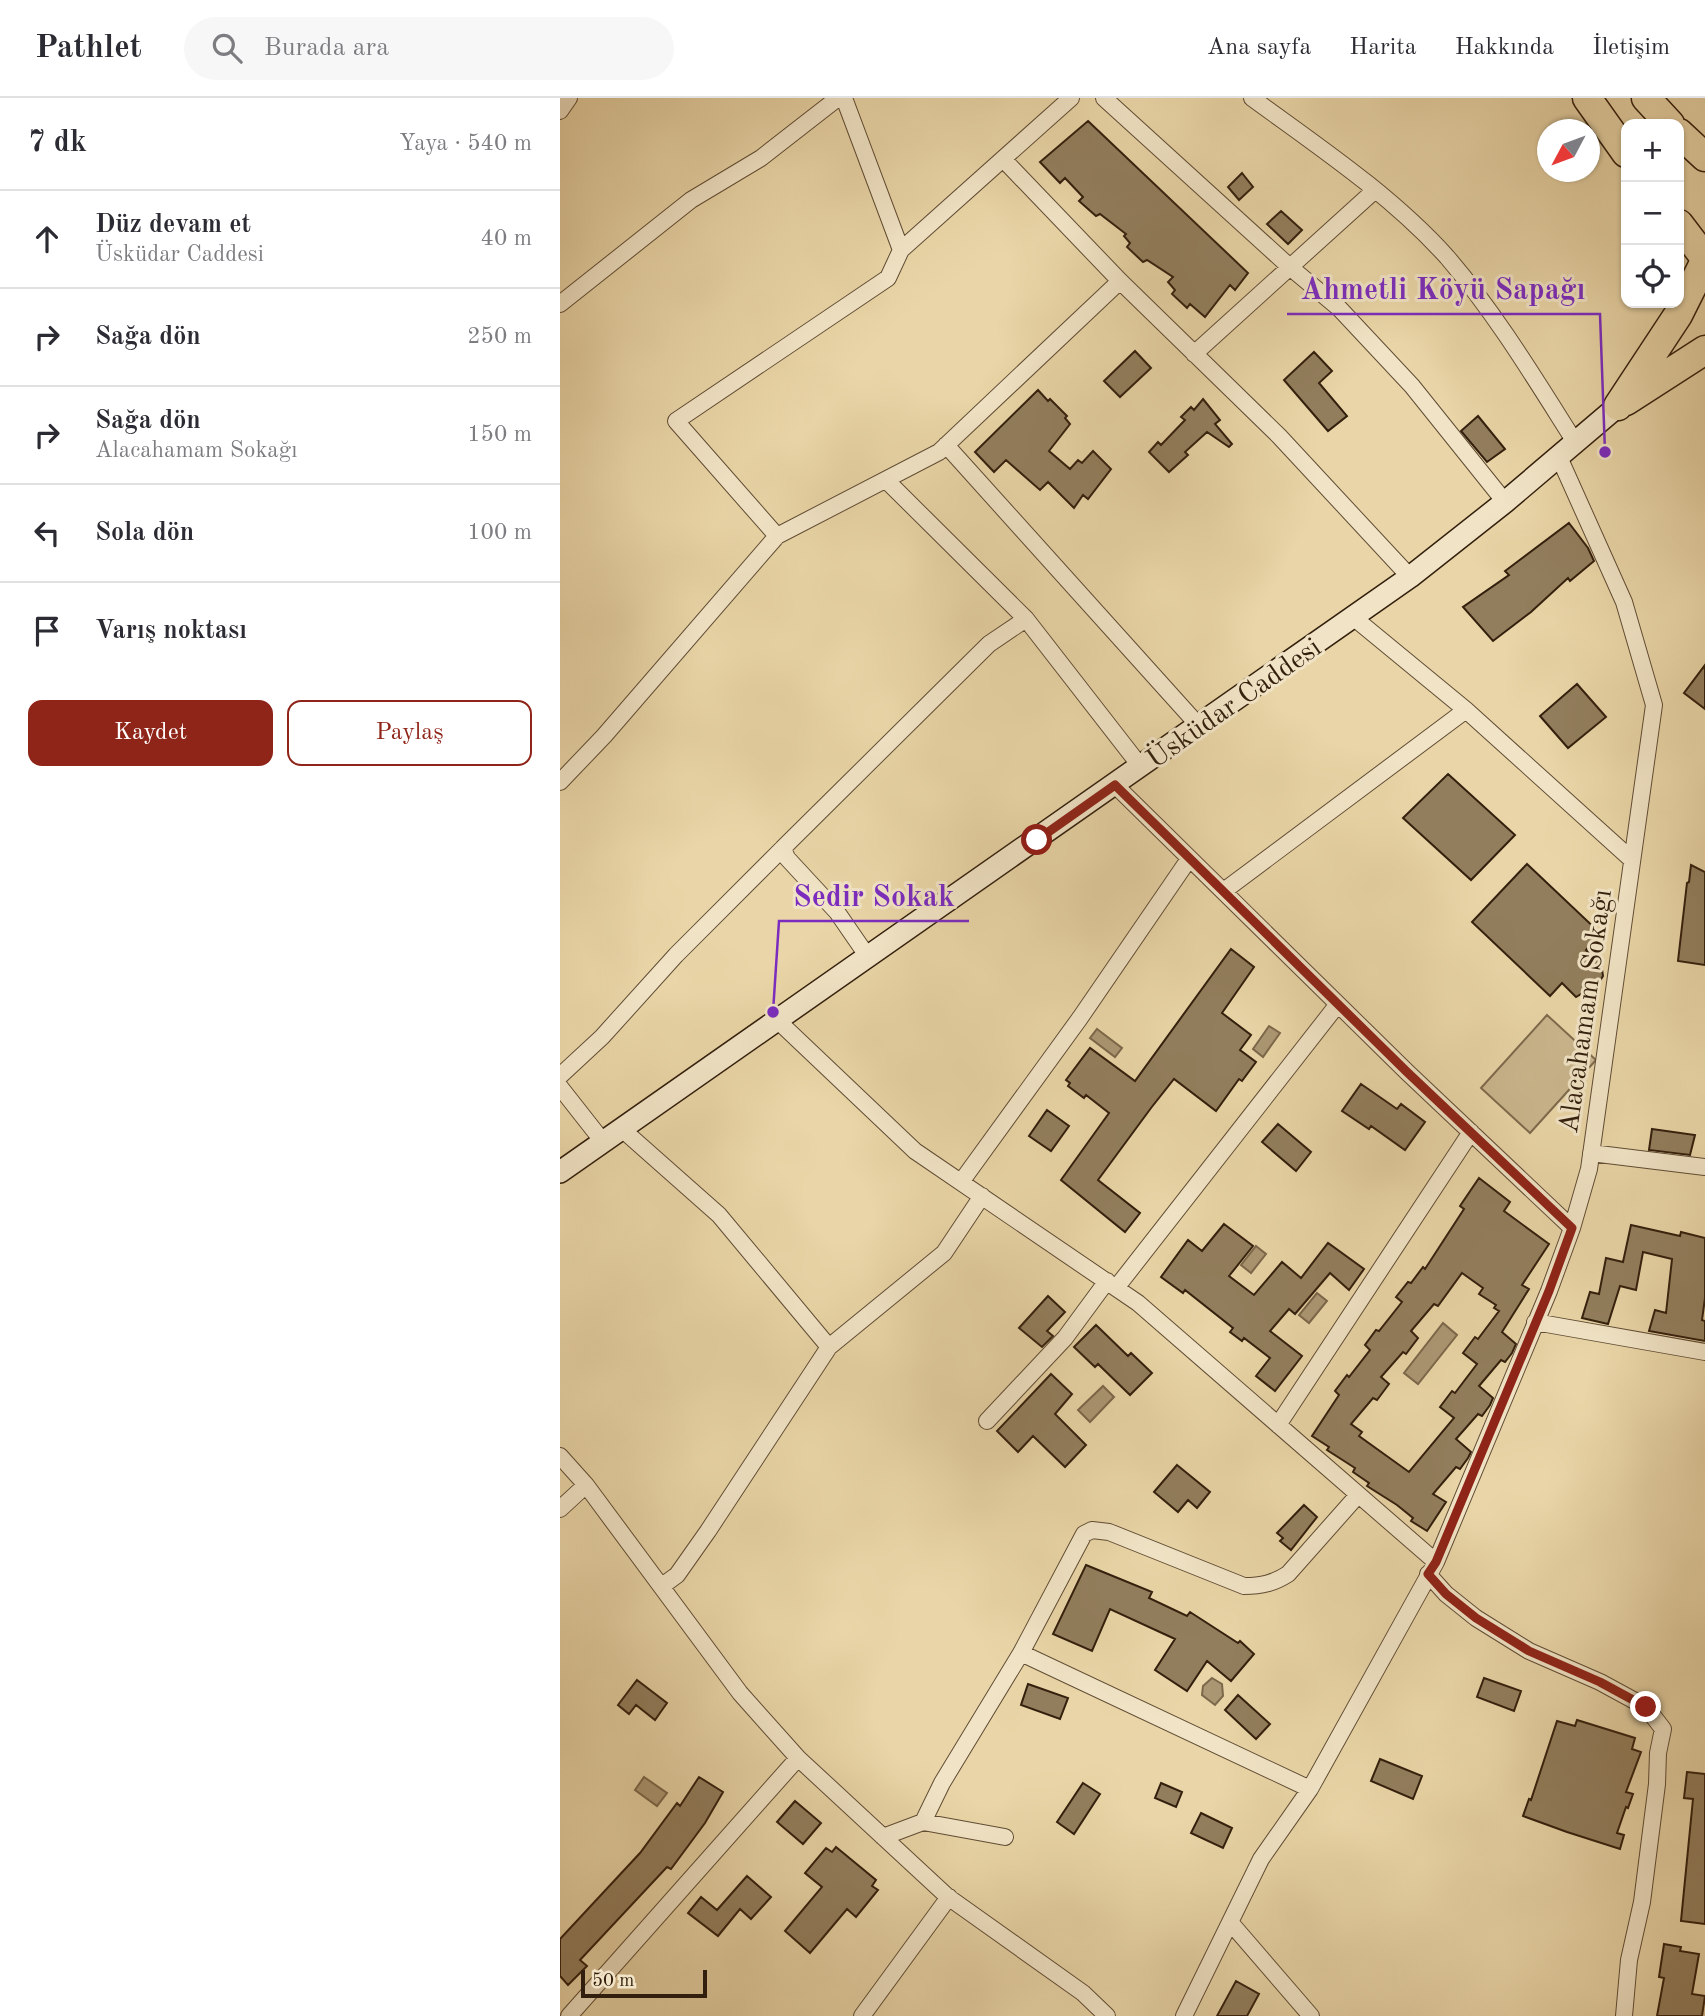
<!DOCTYPE html>
<html lang="tr">
<head>
<meta charset="utf-8">
<style>
	:root { --surface:#fff; --page:#f7f7f7; --text:#2b2b33; --muted:#7c7c81; --line:#e1e1e2; --accent:#8f2418 }
	body { margin:0; font-family:"Old Standard TT",serif; background:var(--page); color:var(--text) }
	.controls { position:absolute; right:21px; top:21px; display:grid; overflow:hidden; border-radius:14px; box-shadow:0 2px 5px #0004 }
	.controls button { width:63px; height:63px; display:grid; place-items:center; padding:0; border:0; border-bottom:2px solid var(--line); background:var(--surface); color:var(--text); font:35px sans-serif }
	.compass { position:absolute; left:977px; top:21px; width:63px; height:63px; border-radius:50%; background:var(--surface); box-shadow:0 2px 5px #0004; rotate:229deg }
	.scale { position:absolute; left:21px; bottom:18px; width:126px; box-sizing:border-box; padding-left:7px; border:4px solid #331f0d; border-top:0; font-size:19px; line-height:24px; white-space:nowrap; color:#331f0d; -webkit-text-stroke:5px #f1e4c6; paint-order:stroke }
	.stop { position:absolute; width:21px; height:21px; margin:-16px; border:5px solid #8f2418; border-radius:50%; background:#fff }
	.stop.end { background:#8f2418; border-color:#fff; box-shadow:0 2px 7px #0008 }
	.list { margin:0; padding:0; list-style:none }
	h2 { display:flex; justify-content:space-between; align-items:center; height:91px; margin:0; padding:0 28px; font-size:30px }
	h2 small { font-size:23px; font-weight:400; color:var(--muted) }
	.list li { display:grid; grid-template-columns:46px 1fr auto; gap:21px; align-items:center; box-sizing:border-box; height:98px; padding:0 28px; border-top:2px solid var(--line) }
	.list b { display:block; font-size:26px; white-space:nowrap }
	.list p { margin:0; font-size:23px; white-space:nowrap; color:var(--muted) }
	.list em { font-size:23px; font-style:normal; color:var(--muted) }
	.actions { display:flex; gap:14px; padding:21px 28px }
	.actions a { flex:1; padding:16px 0; border:2px solid var(--accent); border-radius:14px; text-align:center; font-size:24px; color:var(--accent) }
	.actions .main { background:var(--accent); color:#fff }
	.icon { flex:none; width:38px; height:38px; fill:none; stroke:currentColor; stroke-width:2; stroke-linecap:round; stroke-linejoin:round }
	.map { position:relative; flex:none; width:1145px; height:1918px; overflow:hidden }
	header { display:flex; align-items:center; gap:42px; box-sizing:border-box; height:98px; padding:0 35px; background:var(--surface); border-bottom:2px solid var(--line) }
	header strong { font-size:33px }
	nav { display:flex; gap:38px; margin-inline-start:auto; font-size:24px }
	.search { width:490px; height:63px; background:var(--page); display:flex; align-items:center; gap:18px; box-sizing:border-box; padding:0 24px; border-radius:38px; color:var(--muted); font-size:26px }
	main { display:flex }
	aside { flex:1; background:var(--surface) }
	.map>svg:first-child { display:block }
	.green { fill:#cab68d; stroke:#7e6a4d; stroke-width:2 }
	.water { fill:#ab9773; stroke:#7b674a; stroke-width:2 }
	.building { fill:#927e5d; stroke:#331f0d; stroke-width:2; fill-rule:evenodd }
	.lines { fill:none; stroke-linecap:round; stroke-linejoin:round }
	.street-casing { stroke:#604c34; stroke-width:18 }
	.secondary-casing { stroke:#331f0d; stroke-width:24 }
	.highway-casing { stroke:#331f0d; stroke-width:31 }
	.street { stroke:#f1e4c6; stroke-width:16 }
	.secondary { stroke:#f1e4c6; stroke-width:21 }
	.highway { stroke:#e9d5a7; stroke-width:28 }
	.route { stroke:#8f2418; stroke-width:9 }
	.labels { text-anchor:middle; stroke-width:6; stroke-linejoin:round; paint-order:stroke }
	.street-label { font-size:28px; fill:#331f0d; stroke:#f1e4c6 }
	.leader { fill:none; stroke:#7b2cbf; stroke-width:2.5 }
	.callout-dot { fill:#7b2cbf; stroke:#f1e4c6; stroke-width:2.5 }
	.callout-label { font-size:30px; text-anchor:middle; font-weight:bold; fill:#7b2cbf; stroke:#f1e4c6; stroke-width:6; stroke-linejoin:round; paint-order:stroke }
</style>
</head>
<body>
<header>
<strong>Pathlet</strong>
<div class="search"><svg class="icon" aria-label="search" viewBox="0 0 24 24"><circle cx="10" cy="10" r="6"/><path d="M15 15l6 6"/></svg>Burada ara</div>
<nav><a>Ana sayfa</a><a>Harita</a><a>Hakkında</a><a>İletişim</a></nav>
</header>
<main>
<aside>
<h2>7 dk<small>Yaya · 540 m</small></h2>
<ul class="list">
<li><svg class="icon" aria-label="ahead" viewBox="0 0 24 24"><path d="M12 20V5M6 11l6-6 6 6"/></svg><div><b>Düz devam et</b><p>Üsküdar Caddesi</p></div><em>40 m</em></li>
<li><svg class="icon" aria-label="right" viewBox="0 0 24 24"><path d="M7 20v-9h11M14 6l5 5-5 5"/></svg><div><b>Sağa dön</b></div><em>250 m</em></li>
<li><svg class="icon" aria-label="right" viewBox="0 0 24 24"><path d="M7 20v-9h11M14 6l5 5-5 5"/></svg><div><b>Sağa dön</b><p>Alacahamam Sokağı</p></div><em>150 m</em></li>
<li><svg class="icon" aria-label="left" viewBox="0 0 24 24"><path d="M17 20v-9H6M10 6l-5 5 5 5"/></svg><div><b>Sola dön</b></div><em>100 m</em></li>
<li><svg class="icon" aria-label="arrive" viewBox="0 0 24 24"><path d="M6 21V4h12l-3 4 3 4H6"/></svg><div><b>Varış noktası</b></div></li>
</ul>
<div class="actions"><a class="main">Kaydet</a><a>Paylaş</a></div>
</aside>
<div class="map">
<svg width="1145" height="1918" viewBox="0 0 1145 1918">
	<rect width="100%" height="100%" fill="#e9d5a7"/>
	<filter id="stains"><feTurbulence type="fractalNoise" baseFrequency=".00286" numOctaves="4"/><feColorMatrix values="0 0 0 0 .2 0 0 0 0 .09 0 0 0 0 .02 0 0 0 .5 -.17"/></filter>
	<radialGradient id="worn" r=".72"><stop offset=".6" stop-color="#630" stop-opacity="0"/><stop offset="1" stop-color="#630" stop-opacity=".3"/></radialGradient>
	<path class="green" d="M987 917 1036 962 970 1035 921 990Z"/>
	<path class="water" d="M709 928 720 935 703 959 693 951Z
		M537 931 562 950 555 959 530 940Z
		M696 1148 706 1156 691 1175 681 1167Z
		M757 1195 767 1203 749 1225 739 1217Z
		M883 1225 897 1237 858 1286 844 1275Z
		M543 1288 554 1299 530 1324 518 1312Z
		M652 1580 662 1586 663 1598 655 1607 642 1597 643 1588Z
		M84 1679 107 1695 97 1708 75 1692Z"/>
	<path class="building" d="M528 23 688 175 675 192 670 187 645 219 630 206 627 210 612 196 615 192 608 184 613 179 587 162 583 164 567 149 570 145 564 138 566 136 540 116 536 118 519 103 523 99 505 80 500 85 480 64Z
		M682 75 693 89 679 102 668 89Z
		M721 113 742 132 728 146 707 126Z
		M575 253 591 270 560 299 544 283Z
		M754 254 772 273 759 285 787 318 768 333 724 282Z
		M478 292 488 303 490 301 507 318 505 320 510 326 489 353 510 371 518 362 522 365 533 353 551 371 528 401 523 397 514 410 488 384 480 392 446 362 434 374 415 354Z
		M643 301 660 322 655 326 672 346 669 349 647 334 625 354 628 357 609 374 589 354 598 344 601 347 625 322 621 319 631 309 634 312Z
		M918 318 945 351 927 364 901 333Z
		M1009 425 1028 450 1034 463 1010 483 1008 480 971 514 933 543 903 509 949 477 945 473Z
		M1145 567V611L1124 595Z
		M1017 586 1046 619 1008 650 980 618Z
		M888 676 955 737 911 782 843 720Z
		M967 766 1040 835 1026 852 1041 864 1043 878 1038 886 1016 899 1002 885 990 898 912 824Z
		M1131 767 1145 774V867L1118 863 1127 785 1129 784Z
		M671 851 694 869 662 915 691 937 680 952 696 964 682 983 679 981 656 1013 614 981 591 1010 538 1082 580 1115 565 1134 501 1082 549 1015 526 997 524 1000 508 988 510 985 506 982 530 950 575 983Z
		M801 986 837 1011 841 1006 865 1024 845 1052 811 1028 809 1031 782 1013Z
		M487 1012 509 1028 491 1053 469 1038Z
		M718 1026 751 1054 736 1073 702 1044Z
		M1092 1031 1135 1037 1130 1057 1089 1052Z
		M919 1080 950 1104 944 1113 989 1146 962 1187 969 1191 942 1234 956 1246 952 1255 945 1264 941 1262 919 1288 933 1300 930 1307 922 1318 918 1316 896 1341 911 1354 908 1360 900 1371 896 1369 873 1396 886 1404 867 1433 851 1423 853 1420 837 1407 807 1388 809 1385 793 1374 795 1370 767 1352 769 1349 752 1338 779 1297 775 1293 787 1277 789 1279 810 1252 805 1247 816 1232 819 1233 842 1204 836 1199 848 1184 851 1185 863 1169 865 1171 904 1111 900 1108ZM902 1175 923 1190 919 1196 936 1207 934 1210 939 1213 918 1241 915 1239 903 1255 917 1266 895 1295 892 1293 880 1309 894 1320 849 1374 799 1338 802 1334 791 1326 813 1300 817 1302 829 1286 821 1279 843 1254 846 1256 858 1240 851 1233 874 1206 878 1208Z
		M664 1126 693 1148 669 1178 694 1197 722 1164 741 1180 768 1145 804 1171 789 1192 770 1175 735 1216 729 1211 710 1233 742 1258 715 1293 696 1278 710 1260 684 1240 682 1243 670 1234 673 1230 625 1192 623 1195 601 1179 628 1142 642 1153Z
		M1071 1127 1120 1138 1121 1134 1145 1140V1200L1142 1222 1145 1223V1243L1089 1233 1095 1212 1106 1215 1112 1161 1083 1154 1076 1192 1060 1188 1048 1226 1022 1220 1030 1194 1039 1196 1046 1160 1063 1164Z
		M488 1198 505 1214 487 1233 493 1238 482 1249 459 1230Z
		M536 1227 568 1258 571 1255 592 1275 570 1297 538 1266 535 1269 514 1249Z
		M491 1276 512 1296 495 1316 526 1347 505 1369 473 1338 458 1354 437 1333Z
		M617 1367 650 1394 637 1410 628 1402 618 1414 594 1394Z
		M744 1407 757 1419 731 1452 720 1443 723 1440 717 1435Z
		M526 1467 592 1494 589 1500 627 1518 630 1514 678 1545 680 1543 694 1556 671 1583 647 1563 627 1593 595 1572 615 1541 550 1511 532 1553 493 1536Z
		M924 1580 961 1593 954 1613 917 1599Z
		M77 1582 107 1605 95 1622 76 1607 69 1616 58 1607Z
		M468 1586 508 1600 500 1621 461 1607Z
		M678 1597 710 1626 696 1641 665 1612Z
		M1017 1622 1075 1640 1072 1651 1081 1654 1066 1694 1073 1696 1068 1710 1066 1709 1057 1735 1064 1737 1060 1751 1007 1734 963 1718 969 1701 971 1702 997 1623 1015 1628Z
		M820 1661 862 1678 853 1701 811 1683Z
		M1127 1674 1145 1676V1826L1121 1823 1133 1701 1124 1700Z
		M139 1679 163 1694 145 1725 111 1771 107 1769 20 1862 27 1868 8 1887 0 1878V1841L80 1755 117 1705 120 1708Z
		M523 1685 540 1696 514 1736 497 1724Z
		M601 1685 622 1694 616 1709 595 1700Z
		M235 1703 261 1725 243 1746 217 1724Z
		M641 1715 672 1730 663 1750 631 1735Z
		M276 1749 316 1782 312 1788 318 1792 296 1819 287 1811 250 1855 225 1833 262 1789 245 1775 266 1750 272 1754Z
		M187 1778 211 1799 191 1821 180 1811 158 1838 128 1815 141 1799 157 1812Z
		M1104 1846 1121 1849 1120 1853 1139 1856 1132 1896 1145 1898 1142 1918H1097L1104 1880 1099 1879Z
		M676 1883 699 1896 687 1918H657Z"/>
	<g class="lines">
		<defs>
			<path id="street" d="M544 0 731 170 779 210 852 288 945 404
				M692 0C759 49 831 97 887 159 936 216 975 281 1015 344
				M0 13 9 0
				M443 61 560 183 719 338 850 479
				M341 152 511 0
				M0 206 131 102 201 60 278 0
				M634 256 814 93
				M386 347 639 628
				M326 382 466 521 581 669
				M217 438 116 323 328 180 341 152 284 0
				M793 519 906 612 1071 761
				M0 684 44 638 217 438 379 354 560 183
				M555 687 847 974 1012 1130
				M665 792 906 612
				M308 859 277 814 227 760 223 750 429 546 466 521
				M217 922 355 1053 578 1205 876 1464
				M0 978 42 939 116 857 223 750
				M0 989 44 1045
				M63 1032 159 1117 269 1249
				M1031 1055 1145 1069
				M401 1084 520 920 629 761
				M556 1190 778 906
				M975 1224 1145 1254
				M427 1323 505 1240 547 1183
				M718 1327 911 1034
				M0 1358 26 1387 180 1595 238 1660 388 1799 523 1895 547 1918
				M0 1411 26 1387
				M868 1476 886 1496 916 1520 969 1553 1040 1584 1086 1609 1103 1631 1098 1655 1097 1686 1082 1804 1069 1862 1064 1918
				M102 1488 117 1477 148 1433 269 1249 384 1155 422 1098
				M461 1555 750 1691 876 1464 989 1193 1012 1130 1029 1071 1094 607 1064 504 999 359
				M363 1724 445 1739
				M323 1739 363 1724 382 1685 461 1555 524 1436 532 1432 549 1434 684 1488C702 1488 714 1485 728 1476L798 1397
				M670 1824 751 1918
				M9 1918 238 1660
				M302 1918 389 1799
				M624 1918 701 1761 750 1691"/>
			<path id="secondary" d="M0 1074 850 479 945 404 1058 308"/>
			<path id="highway" d="M1027 0 1066 55
				M1086 0 1110 26
				M1119 35 1145 59
				M1119 126 1145 160
				M1066 303 1145 252
				M1058 308 1118 217 1145 163"/>
		</defs>
		<use href="#street" class="street-casing"/>
		<use href="#secondary" class="secondary-casing"/>
		<use href="#highway" class="highway-casing"/>
		<use href="#street" class="street"/>
		<use href="#secondary" class="secondary"/>
		<use href="#highway" class="highway"/>
	</g>
	<g class="lines">
		<path class="route" d="M477 742 555 687 847 974 1012 1130 989 1193 876 1464 868 1476 886 1496 916 1520 969 1553 1040 1584 1086 1609"/>
	</g>
	<g class="labels">
		<g class="street-label">
			<text transform="translate(673 604) rotate(-35)" y="10">Üsküdar Caddesi</text>
			<text transform="translate(1024 913) rotate(-82)" y="10">Alacahamam Sokağı</text>
		</g>
	</g>
	<path class="leader" d="M1045 354L1040 216H727M213 914L219 823H409"/>
	<g class="callout-dot">
		<circle cx="1045" cy="354" r="7"/>
		<circle cx="213" cy="914" r="7"/>
	</g>
	<g class="callout-label">
		<text x="883" y="201">Ahmetli Köyü Sapağı</text>
		<text x="314" y="808">Sedir Sokak</text>
	</g>
	<rect width="100%" height="100%" filter="url(#stains)"/>
	<rect width="100%" height="100%" fill="url(#worn)"/>
</svg>
<div class="controls">
<button>+</button>
<button>−</button>
<button><svg class="icon" aria-label="locate" viewBox="0 0 24 24"><circle cx="12" cy="12" r="6"/><path d="M12 2v4M12 18v4M2 12h4M18 12h4"/></svg></button>
</div>
<svg class="compass" viewBox="-18 -18 36 36"><path d="M0-13l5 13h-10z" fill="#e53935"/><path d="M0 13l5-13h-10z" fill="#7c7c81"/></svg>
<div class="scale">50 m</div>
<div class="stop" style="left:477px;top:742px"></div>
<div class="stop end" style="left:1086px;top:1609px"></div>
</div>
</main>
</body>
</html>
